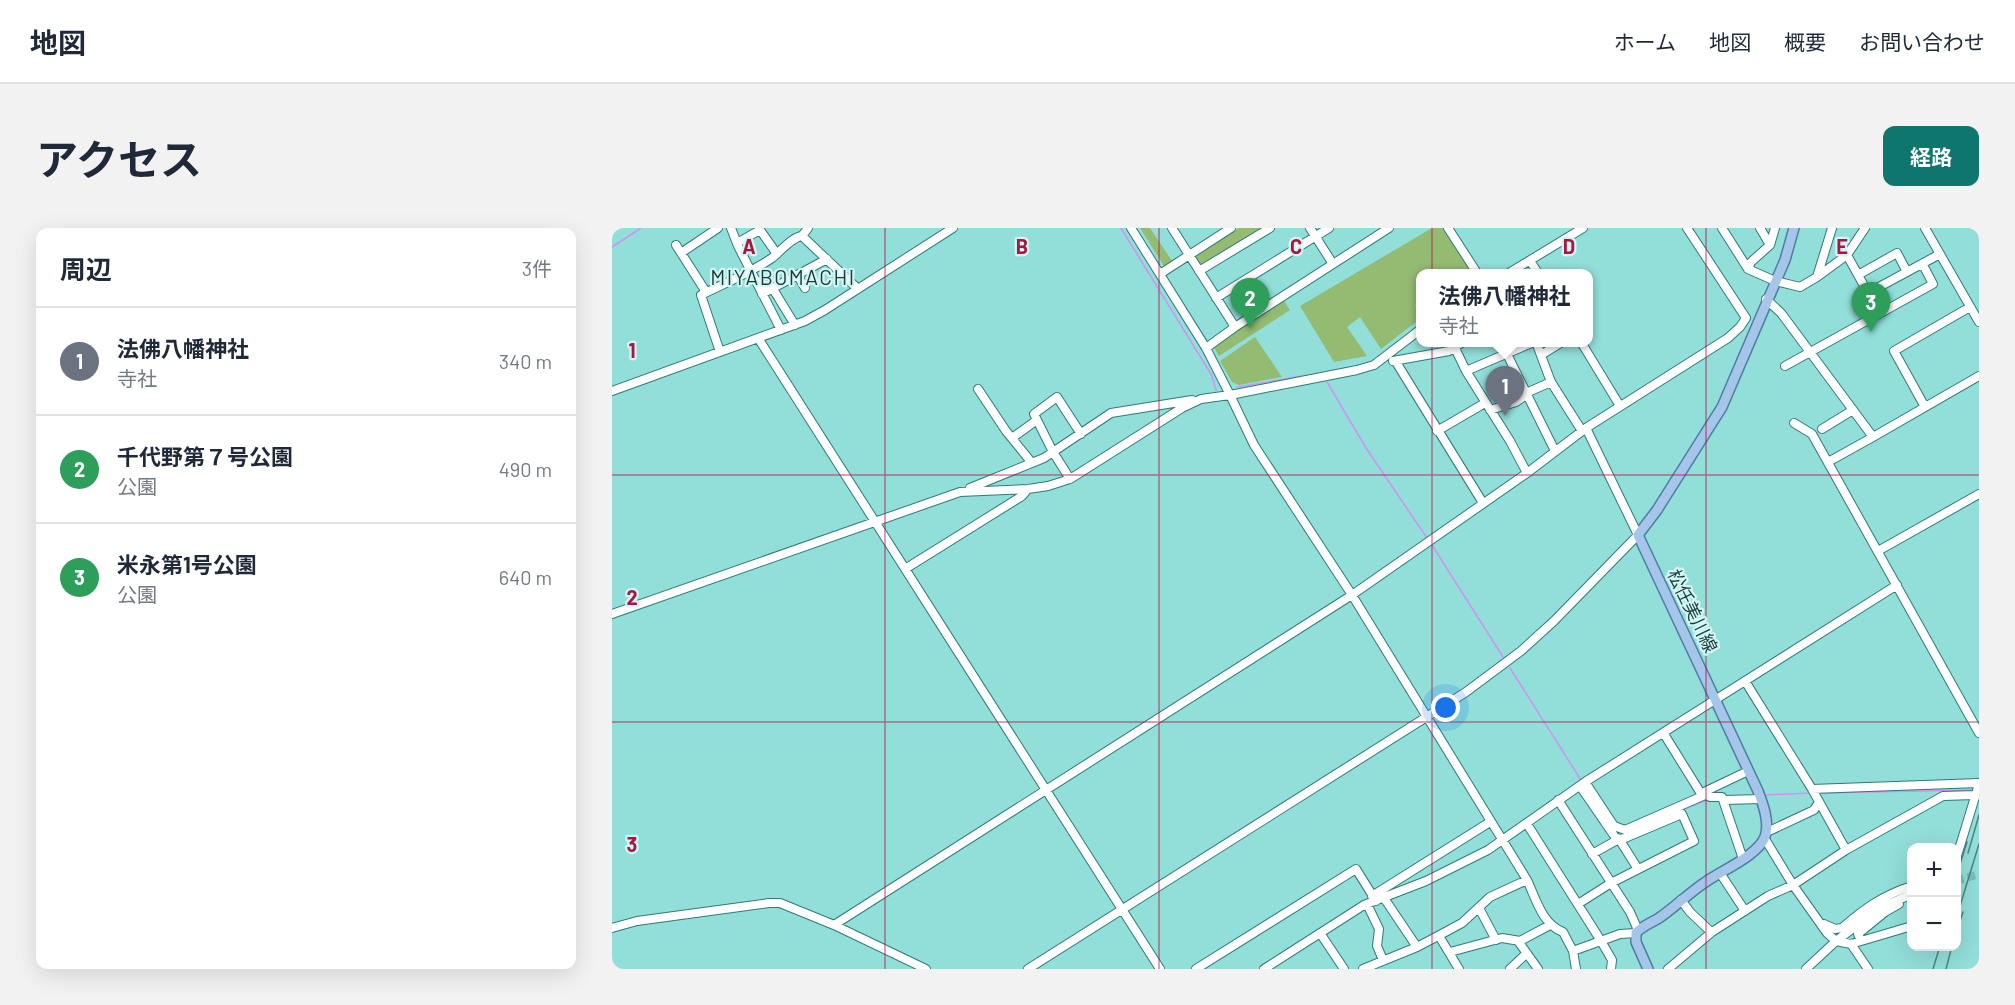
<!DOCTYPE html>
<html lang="ja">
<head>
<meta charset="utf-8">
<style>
	:root { --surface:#fff; --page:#f2f2f3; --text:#1f2937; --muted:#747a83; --line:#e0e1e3; --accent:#0f766e }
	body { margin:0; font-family:Barlow,"Noto Sans JP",sans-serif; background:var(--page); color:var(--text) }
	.controls { position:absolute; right:18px; bottom:18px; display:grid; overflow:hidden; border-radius:12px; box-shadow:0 6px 24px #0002 }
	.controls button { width:54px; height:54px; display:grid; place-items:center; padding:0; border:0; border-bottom:2px solid var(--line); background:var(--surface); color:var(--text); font:30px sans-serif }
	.you { position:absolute; left:834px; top:480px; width:21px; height:21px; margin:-15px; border:4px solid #fff; border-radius:50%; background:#1a73e8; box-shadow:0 0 0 9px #1a73e833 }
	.badge { display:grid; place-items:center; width:39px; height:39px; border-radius:50%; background:var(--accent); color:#fff; font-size:20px; font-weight:700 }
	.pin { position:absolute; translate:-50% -50px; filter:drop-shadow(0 2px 3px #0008) }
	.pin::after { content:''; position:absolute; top:32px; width:21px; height:18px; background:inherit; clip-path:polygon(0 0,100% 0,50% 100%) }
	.popup { position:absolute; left:804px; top:41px; width:177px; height:78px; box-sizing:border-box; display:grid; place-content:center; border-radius:12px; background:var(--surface); filter:drop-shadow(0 2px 4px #0005); font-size:20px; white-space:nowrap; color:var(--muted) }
	.popup b { font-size:22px; color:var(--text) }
	.popup::after { content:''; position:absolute; left:50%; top:100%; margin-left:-12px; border:12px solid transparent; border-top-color:var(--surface) }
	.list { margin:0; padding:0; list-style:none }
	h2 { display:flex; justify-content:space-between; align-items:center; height:78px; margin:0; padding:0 24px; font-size:26px }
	h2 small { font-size:20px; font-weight:400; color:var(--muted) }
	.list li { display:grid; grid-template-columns:39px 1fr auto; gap:18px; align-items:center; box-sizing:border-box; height:108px; padding:0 24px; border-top:2px solid var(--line) }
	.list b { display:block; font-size:22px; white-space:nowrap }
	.list p { margin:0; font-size:20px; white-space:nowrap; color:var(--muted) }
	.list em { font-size:20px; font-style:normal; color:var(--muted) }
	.map { position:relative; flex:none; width:1367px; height:741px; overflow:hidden; border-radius:12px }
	header { display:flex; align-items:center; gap:36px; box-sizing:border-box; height:84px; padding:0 30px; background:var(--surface); border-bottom:2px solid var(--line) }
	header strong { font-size:28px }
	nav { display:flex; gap:33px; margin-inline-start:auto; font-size:21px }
	.intro { display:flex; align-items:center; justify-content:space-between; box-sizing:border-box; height:144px; padding:0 36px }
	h1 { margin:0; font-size:42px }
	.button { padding:15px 27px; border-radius:12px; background:var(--accent); color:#fff; font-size:21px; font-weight:700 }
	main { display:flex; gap:36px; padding:0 36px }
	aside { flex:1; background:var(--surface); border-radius:12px; box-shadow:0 6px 24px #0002 }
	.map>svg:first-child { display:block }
	.green { fill:#94bb72 }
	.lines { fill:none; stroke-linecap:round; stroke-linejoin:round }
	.stream { stroke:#cf92f6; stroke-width:1.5 }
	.minor-tunnel { stroke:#7abdb9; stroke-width:8; stroke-dasharray:8 4; stroke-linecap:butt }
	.minor-casing { stroke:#2d7b77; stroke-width:10 }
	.major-casing { stroke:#4e7ca2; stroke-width:12 }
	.minor { stroke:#fff; stroke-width:8 }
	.major { stroke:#a6c6e9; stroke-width:9 }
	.rail { stroke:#4f827f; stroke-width:1.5 }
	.grid { fill:none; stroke:#aa1543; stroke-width:1.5; stroke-opacity:0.55 }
	.labels { text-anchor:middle; stroke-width:4.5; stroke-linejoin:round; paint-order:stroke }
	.street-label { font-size:18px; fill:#1b3a39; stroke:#d3f7f4 }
	.quarter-label { font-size:21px; letter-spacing:1.5px; fill:#1b3a39; stroke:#d3f7f4 }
	.grid-label { font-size:20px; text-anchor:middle; font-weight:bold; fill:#aa1543; stroke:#d3f7f4; stroke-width:4.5; stroke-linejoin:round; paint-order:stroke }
</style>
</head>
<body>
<header>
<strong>地図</strong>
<nav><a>ホーム</a><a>地図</a><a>概要</a><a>お問い合わせ</a></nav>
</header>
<div class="intro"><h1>アクセス</h1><a class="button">経路</a></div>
<main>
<aside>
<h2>周辺<small>3件</small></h2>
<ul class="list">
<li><span class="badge" style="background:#6b7280">1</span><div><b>法佛八幡神社</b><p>寺社</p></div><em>340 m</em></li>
<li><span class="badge" style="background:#2e9e5b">2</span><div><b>千代野第７号公園</b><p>公園</p></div><em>490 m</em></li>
<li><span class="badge" style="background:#2e9e5b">3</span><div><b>米永第1号公園</b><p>公園</p></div><em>640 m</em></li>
</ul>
</aside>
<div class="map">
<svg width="1367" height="741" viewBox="0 0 1367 741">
	<rect width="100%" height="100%" fill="#92ded9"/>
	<path class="green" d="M528 0H538L560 33 552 38Z
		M627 0H649L589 38 587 37 583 31 584 27Z
		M820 0H832L860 45H809V73L803 77 809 90 769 121 748 89 735 99 755 128 722 134 688 78Z
		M670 70 678 82 607 128 601 118Z
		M643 109 670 149 627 157 620 154 608 133Z"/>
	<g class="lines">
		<path class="stream" d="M509 0 599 146 604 162
			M0 19 29 0
			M715 154 754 220 815 310
			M625 159 709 145
			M1223 234 1228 231
			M820 317 891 429
			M898 440 969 552
			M1207 565 1361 562
			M1153 567 1199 565
			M1072 581 1095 572
			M1004 603 1013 605"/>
		<path class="minor-tunnel" d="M1344 653 1367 646"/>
		<defs>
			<path id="minor" d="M119 0 126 18 169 102
				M560 0 623 99
				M698 0 721 36
				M836 0 865 45
				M1110 0 1136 41 1163 53 1188 59 1205 49 1235 27 1253 0
				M1148 0 1158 17
				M1313 0 1367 94
				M190 8 246 61
				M125 15 148 2 165 26
				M64 17 94 64
				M69 25 106 0
				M1235 27 1256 65 1328 26
				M918 33 926 45
				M1136 41 1139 34 1158 17 1163 0
				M587 43 658 0
				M897 45 971 0
				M548 46 619 0
				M1246 47 1285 25 1295 44
				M186 48 193 60
				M1205 49 1220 0
				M144 52 161 61 183 97
				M150 66 215 31
				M604 70 717 0
				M1154 71 1169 85 1261 209 1367 148
				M809 101 762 137 745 142 618 167 642 217 740 367 915 652C924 671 930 696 951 704L961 723 964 741
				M146 110 548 741
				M840 114 854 143 898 213 915 245
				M889 114 943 223
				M924 114 939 154 970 203
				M969 114 1008 178
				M594 120 623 99 777 0
				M108 124 89 67C113 55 138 45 160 30 169 23 180 9 190 8L196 0
				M929 127 950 114
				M781 133 837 123 851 114
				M784 134 871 275
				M1173 138 1321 56 1311 37
				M854 143 922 114
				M366 161 394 203 420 235
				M0 163 193 93 213 82 341 0
				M914 165 939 154
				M1313 179 1282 123 1358 79
				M878 182 904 174 914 167
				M1182 195 1200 206 1367 505
				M1210 201 1241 182
				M825 203 873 175
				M400 210 425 192
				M1216 234 1261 209
				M458 251 441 224 422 186 445 169 469 206
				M358 260 432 230 499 185 580 172
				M1266 323 1367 266
				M293 341 410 268 416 261
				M0 386 348 264 416 261 436 258 458 251 570 180 589 171 618 167 594 120 519 0
				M1133 453 1200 561 1367 555
				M1052 506 1088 564 1098 569H1110L1131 631
				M973 554 1002 598 1013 602 1093 567
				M1200 561 1234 622
				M1090 565 1136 543
				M946 572 1018 684 1026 702
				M1111 572 1149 571
				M915 596 989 713 1000 732 999 741
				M1155 604 1202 582 1207 574
				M1153 611 1181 657 1215 705 1224 713 1239 716 1300 698
				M980 626 1007 611 1026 641
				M1344 631 1367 556
				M1108 645 1133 683
				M760 668 878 594
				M772 670 805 719
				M1069 672 1078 684 1099 704
				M755 676 767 701 765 718 771 732
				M966 676 999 655 1082 613 1070 586 1013 610 1007 611 1003 609 968 558
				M867 680 884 712
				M222 697 314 741
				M1210 697 1212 696 1223 701 1230 700C1252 681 1271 667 1300 658
				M0 700 25 693 157 675H168L222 697 740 367 915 245 974 200 1116 110 1128 99 1134 90 1075 0
				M708 705 732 741
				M827 708 847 741
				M906 713 926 741
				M1249 713 1246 706 1273 684 1287 676
				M1239 716 1256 741
				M961 723 1008 706 1024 705
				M838 724 890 710 908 713 938 697
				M416 741 854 464 909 423 942 393 1026 307 974 200
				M584 741 744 641 764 673
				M652 741 752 677 814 653 876 622 973 554 1285 357
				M751 741 805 719 824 709 850 695 878 669 915 652
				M898 741 914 726
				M1056 741 1100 704 1156 668 1181 657 1234 622 1331 568 1363 567
				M1194 741 1224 713 1268 680 1300 666"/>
			<path id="major" d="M1036 741 1024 714V705C1030 698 1039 695 1047 690 1063 679 1078 664 1095 653 1111 642 1146 627 1153 609 1158 595 1151 576 1146 563L1026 307 1045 282 1110 179 1173 32 1182 0"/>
		</defs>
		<use href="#minor" class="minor-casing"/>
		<use href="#major" class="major-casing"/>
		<use href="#minor" class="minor"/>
		<use href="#major" class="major"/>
		<path class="rail" d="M1356 625 1367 587
			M1344 649 1355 614
			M1344 691 1367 616
			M1344 705 1351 684
			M1321 741 1328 718
			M1334 741 1340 718"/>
	</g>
	<path class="grid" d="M273 0V741M547 0V741M820 0V741M1094 0V741M0 247H1367M0 494H1367"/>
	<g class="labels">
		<g class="street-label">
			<text transform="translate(1080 383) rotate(64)" y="6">松任美川線</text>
		</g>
		<g class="quarter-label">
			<text x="171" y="57">MIYABOMACHI</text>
		</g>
	</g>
	<g class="grid-label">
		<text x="137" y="26">A</text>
		<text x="410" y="26">B</text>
		<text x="684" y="26">C</text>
		<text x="957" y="26">D</text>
		<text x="1230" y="26">E</text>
		<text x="20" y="130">1</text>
		<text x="20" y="377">2</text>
		<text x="20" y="624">3</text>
	</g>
</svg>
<div class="controls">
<button>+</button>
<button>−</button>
</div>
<div class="you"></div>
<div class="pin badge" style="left:893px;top:188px;background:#6b7280">1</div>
<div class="popup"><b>法佛八幡神社</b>寺社</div>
<div class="pin badge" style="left:638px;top:100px;background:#2e9e5b">2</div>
<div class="pin badge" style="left:1259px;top:104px;background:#2e9e5b">3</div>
</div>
</main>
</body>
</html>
